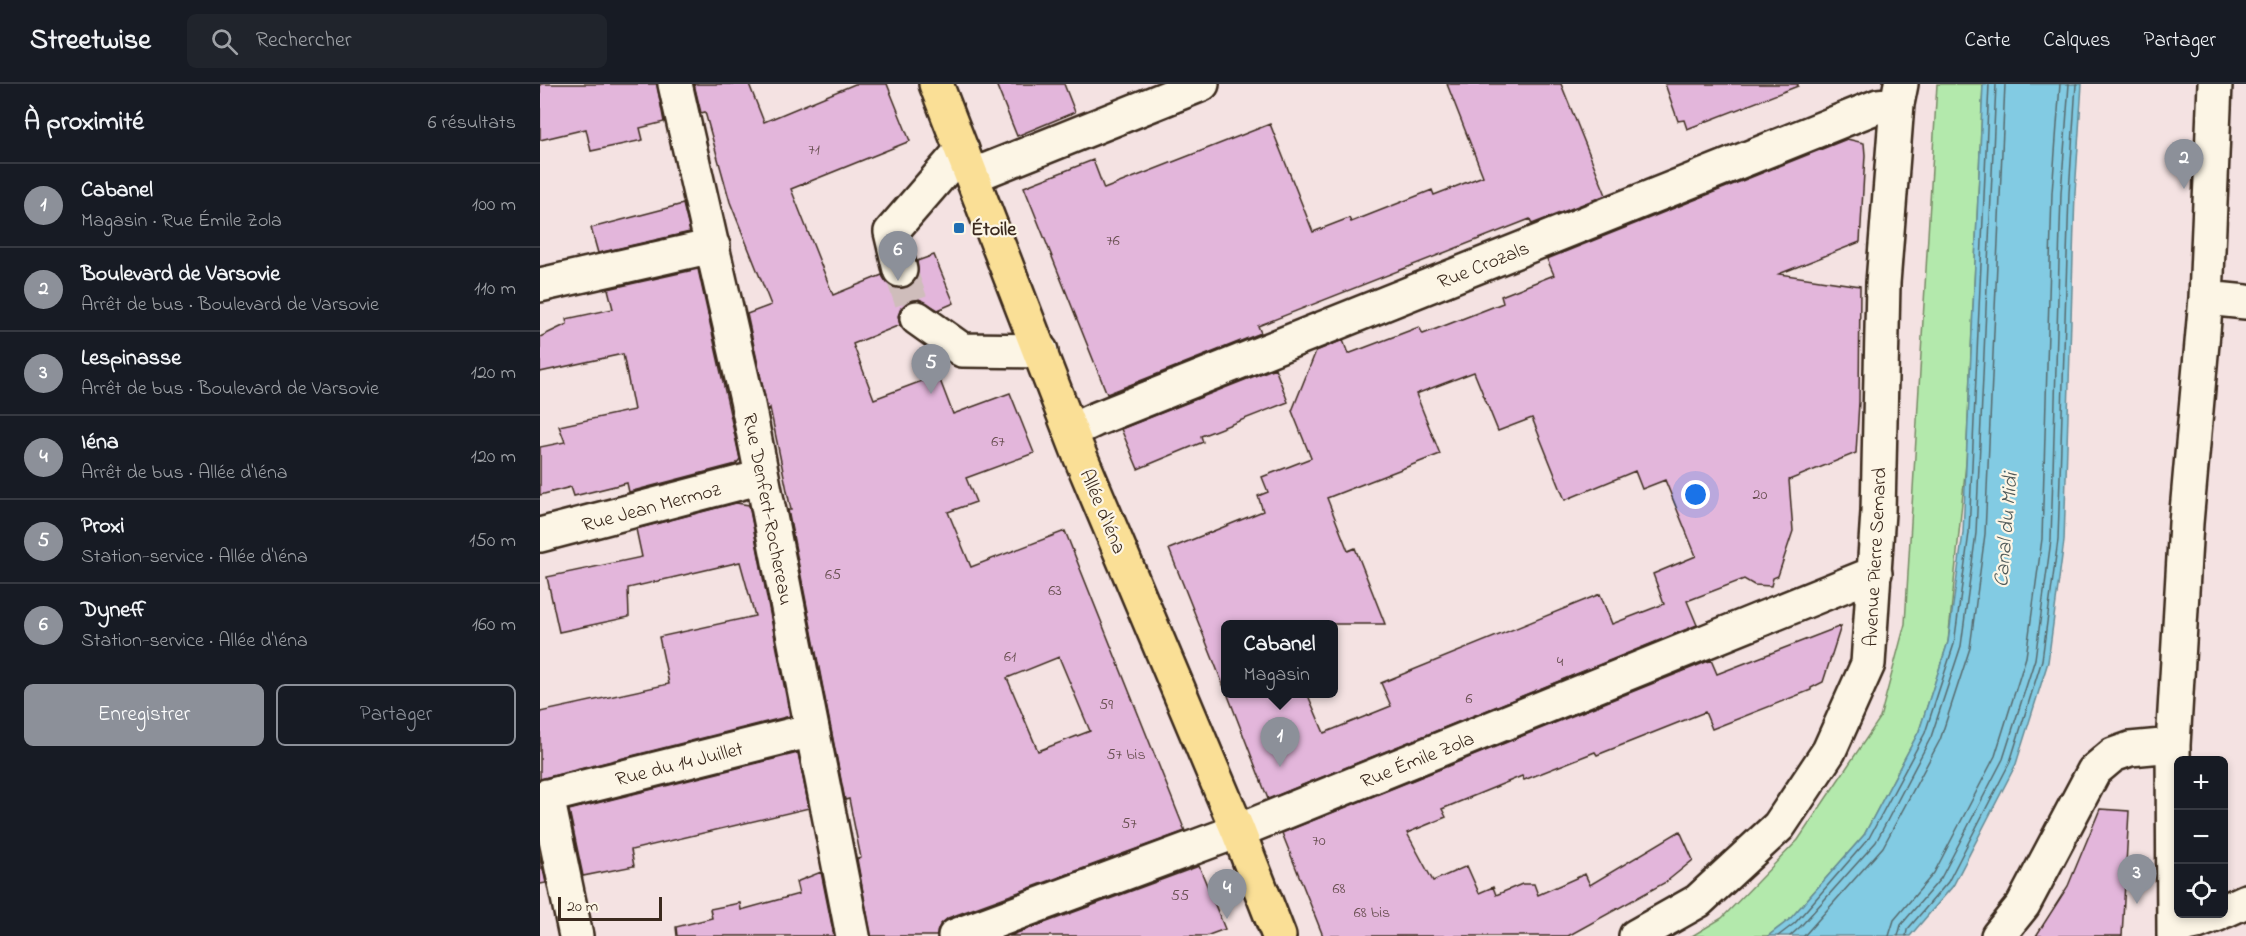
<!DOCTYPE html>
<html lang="fr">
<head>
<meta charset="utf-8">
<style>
	:root { --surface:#171b24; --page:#20242c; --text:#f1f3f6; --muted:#9ea1a6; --line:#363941; --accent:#8c9099 }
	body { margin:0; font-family:"Indie Flower",sans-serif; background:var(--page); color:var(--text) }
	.controls { position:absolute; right:18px; bottom:18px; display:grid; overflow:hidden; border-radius:9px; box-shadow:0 3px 9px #0003 }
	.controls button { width:54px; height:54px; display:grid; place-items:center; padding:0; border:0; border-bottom:2px solid var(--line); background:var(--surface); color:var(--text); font:30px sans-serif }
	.scale { position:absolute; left:18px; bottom:15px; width:104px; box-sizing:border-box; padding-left:6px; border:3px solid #3b2a1e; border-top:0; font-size:16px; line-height:21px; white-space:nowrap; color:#3b2a1e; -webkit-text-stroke:4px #fcf5e5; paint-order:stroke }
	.you { position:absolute; left:1156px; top:411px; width:21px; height:21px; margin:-15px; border:4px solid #fff; border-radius:50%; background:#1a73e8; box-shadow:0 0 0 9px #1a73e833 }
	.badge { display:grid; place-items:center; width:39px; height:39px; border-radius:50%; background:var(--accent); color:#fff; font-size:20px; font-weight:700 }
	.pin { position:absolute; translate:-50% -50px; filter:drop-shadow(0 2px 3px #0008) }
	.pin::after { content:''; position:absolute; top:32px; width:21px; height:18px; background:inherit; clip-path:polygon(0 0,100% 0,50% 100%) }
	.popup { position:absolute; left:681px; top:536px; width:117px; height:78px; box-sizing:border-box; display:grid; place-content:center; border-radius:9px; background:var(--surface); filter:drop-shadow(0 2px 4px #0005); font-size:20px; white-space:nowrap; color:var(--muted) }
	.popup b { font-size:22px; color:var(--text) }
	.popup::after { content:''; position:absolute; left:50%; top:100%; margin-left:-12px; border:12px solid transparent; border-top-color:var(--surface) }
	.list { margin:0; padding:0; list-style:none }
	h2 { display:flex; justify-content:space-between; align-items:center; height:78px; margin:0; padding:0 24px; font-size:26px }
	h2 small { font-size:20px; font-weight:400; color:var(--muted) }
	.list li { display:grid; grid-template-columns:39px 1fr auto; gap:18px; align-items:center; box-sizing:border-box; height:84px; padding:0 24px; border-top:2px solid var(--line) }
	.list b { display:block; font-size:22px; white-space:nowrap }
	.list p { margin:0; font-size:20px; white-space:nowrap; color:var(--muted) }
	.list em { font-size:20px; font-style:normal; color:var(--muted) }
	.actions { display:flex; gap:12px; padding:18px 24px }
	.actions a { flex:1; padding:14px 0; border:2px solid var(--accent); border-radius:9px; text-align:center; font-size:21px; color:var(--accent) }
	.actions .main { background:var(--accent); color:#fff }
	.icon { flex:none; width:33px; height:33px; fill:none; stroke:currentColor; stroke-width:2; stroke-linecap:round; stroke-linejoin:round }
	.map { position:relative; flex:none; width:1706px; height:852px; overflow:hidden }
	header { display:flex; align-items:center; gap:36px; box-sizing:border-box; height:84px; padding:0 30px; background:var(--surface); border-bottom:2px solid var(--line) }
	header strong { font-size:28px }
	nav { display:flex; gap:33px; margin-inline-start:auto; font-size:21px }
	.search { width:420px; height:54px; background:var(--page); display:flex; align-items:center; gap:15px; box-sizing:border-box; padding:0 21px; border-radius:9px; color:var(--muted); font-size:22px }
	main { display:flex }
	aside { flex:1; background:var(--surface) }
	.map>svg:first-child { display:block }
	.green { fill:#b3e9ac; stroke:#778a65; stroke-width:1.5 }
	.water { fill:#82cbe3; stroke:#668b94; stroke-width:1.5 }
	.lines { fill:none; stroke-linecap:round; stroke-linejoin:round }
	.shore { stroke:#576a6d; stroke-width:1.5 }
	.building { fill:#e3b6db; stroke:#3b2a1e; stroke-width:1.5; fill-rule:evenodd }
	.minor-tunnel { stroke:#cfbdbb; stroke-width:33; stroke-dasharray:33 16; stroke-linecap:butt }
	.minor-casing { stroke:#3b2a1e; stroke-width:38 }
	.major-casing { stroke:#3b2a1e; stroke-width:38 }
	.minor { stroke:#fcf5e5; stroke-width:33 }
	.major { stroke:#fadf96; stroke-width:33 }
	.poi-dot { fill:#1f6fb2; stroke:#fcf5e5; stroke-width:2 }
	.labels { text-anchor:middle; stroke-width:4.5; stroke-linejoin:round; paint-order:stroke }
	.number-label { font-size:16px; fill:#654d4d }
	.poi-label { font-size:20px; font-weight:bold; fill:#3b2a1e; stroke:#fcf5e5; text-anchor:start }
	.street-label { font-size:20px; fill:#3b2a1e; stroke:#fcf5e5 }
	.water-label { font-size:21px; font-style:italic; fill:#505a59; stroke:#fcf5e5 }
</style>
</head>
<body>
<header>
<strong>Streetwise</strong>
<div class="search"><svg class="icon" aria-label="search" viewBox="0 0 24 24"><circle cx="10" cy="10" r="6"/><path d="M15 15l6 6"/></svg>Rechercher</div>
<nav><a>Carte</a><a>Calques</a><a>Partager</a></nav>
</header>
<main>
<aside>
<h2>À proximité<small>6 résultats</small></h2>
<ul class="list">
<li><span class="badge">1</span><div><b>Cabanel</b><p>Magasin · Rue Émile Zola</p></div><em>100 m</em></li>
<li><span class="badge">2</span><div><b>Boulevard de Varsovie</b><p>Arrêt de bus · Boulevard de Varsovie</p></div><em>110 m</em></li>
<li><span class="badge">3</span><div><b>Lespinasse</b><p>Arrêt de bus · Boulevard de Varsovie</p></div><em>120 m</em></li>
<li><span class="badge">4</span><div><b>Iéna</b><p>Arrêt de bus · Allée d'Iéna</p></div><em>120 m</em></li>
<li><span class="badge">5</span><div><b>Proxi</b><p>Station-service · Allée d'Iéna</p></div><em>150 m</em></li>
<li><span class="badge">6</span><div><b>Dyneff</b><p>Station-service · Allée d'Iéna</p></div><em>160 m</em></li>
</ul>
<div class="actions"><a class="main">Enregistrer</a><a>Partager</a></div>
</aside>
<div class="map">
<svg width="1706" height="852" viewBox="0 0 1706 852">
	<rect width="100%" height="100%" fill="#f4e2e2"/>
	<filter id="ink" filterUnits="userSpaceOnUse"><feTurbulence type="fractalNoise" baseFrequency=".0167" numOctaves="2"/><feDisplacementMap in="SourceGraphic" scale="12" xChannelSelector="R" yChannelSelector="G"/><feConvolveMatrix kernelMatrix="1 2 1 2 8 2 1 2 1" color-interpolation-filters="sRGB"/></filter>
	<g filter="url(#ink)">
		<path class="green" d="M1397 0H1443L1426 379 1408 558 1379 647 1324 751 1250 835 1228 852H1152L1182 834 1258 756 1340 634 1365 540Z"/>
		<path class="water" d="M1443 0H1542L1535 109 1524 457 1508 578 1476 680 1413 802 1370 852H1228L1250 835 1324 751 1379 647 1408 558 1423 449Z"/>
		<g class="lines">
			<path class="shore" d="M1238 852 1255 839 1329 754 1385 649 1414 560 1429 449 1449 0
				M1250 852 1260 843 1336 758 1391 653 1421 562 1436 449 1456 0
				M1264 852 1343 763 1400 656 1430 564 1445 450 1465 0
				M1349 852 1354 836 1394 789 1455 672 1486 573 1502 455 1512 109 1520 0
				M1358 852 1361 841 1401 794 1463 675 1495 575 1511 456 1521 109 1529 0
				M1366 852 1367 846 1408 798 1470 678 1502 576 1518 456 1529 109 1536 0"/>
		</g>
		<path class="building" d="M0 0H117L124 38 100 44 103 56 51 67 46 45 0 56Z
			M154 0H209L224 38 315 0H347L370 57 251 105 293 211 342 191 347 199 354 204H365L372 200 378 192 377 177 394 171 414 219 398 226 379 215 370 217 361 224 358 232 360 241 313 260 334 315 398 291 413 330 470 309 494 369 426 394 436 418 408 428 431 483 525 447 645 747 408 834 400 841 397 852H331L317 775 321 774 309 715 305 716 248 426H251L230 324 228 327 207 230 231 221 190 118 165 28 161 29ZM519 573 550 647 498 667 467 594Z
			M456 0H524L535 28 477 52Z
			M907 0H1021L1066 111 992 140 990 135 718 242 721 249 567 310 484 103 553 76 564 105 730 40 773 148 809 134 811 138 892 106 894 111 943 92Z
			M1125 0H1258V2L1147 45 1144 36 1138 37Z
			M1307 55 1324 59 1325 71 1320 158 1239 190 1320 202 1319 318 1316 369 1249 396 1253 447 1238 492 1233 494 1231 502 1214 501 1204 495 1147 517 1157 541 728 715 687 609H767L784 649 851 622 841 599 1060 510 1072 540 1124 520 1113 490 1156 472 1125 396 1102 405 1095 387 1025 416 992 334 958 347 934 288 876 310 900 370 787 414 808 467 815 464 845 540H686V603H684L629 465 723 427 718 412 728 408 722 393 771 374 752 327 776 267 803 256 808 270 879 243 883 250 963 219 961 212 1014 191 1007 175Z
			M143 120 150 148 58 169 51 144Z
			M158 185 200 375 196 380 89 408 87 399 34 412 31 403 0 411V363L25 358 19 342 94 326 83 270 0 288V253L27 240 26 235 73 225 68 205Z
			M735 284 748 318 661 352 663 358 598 385 581 345Z
			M196 419 209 421 250 632 0 695V628L129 600 119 553 215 532 200 478 88 504 89 533 19 548 7 493 102 473 96 445Z
			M1301 542 1283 598 1271 604V606L1172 645 1165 628 1057 671 1055 668 984 696 982 692 902 725 906 733 867 749 893 797 927 782 939 809 953 803 956 811 982 800H994L998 811 1045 790 1050 801 1140 747 1153 776 1126 798 1028 852H783L742 749 1171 576 1177 590Z
			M258 669 269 724 91 766 94 782 43 792 29 726Z
			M1560 725 1589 727 1582 852H1496L1528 802Z
			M0 771 6 799 0 800Z
			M659 782 685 845 666 852H469Z
			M281 788 294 852H137L136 843 172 834 170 825 200 819 201 826 259 810 256 798Z"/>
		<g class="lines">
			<path class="minor-tunnel" d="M360 186 377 234"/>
			<defs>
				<path id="minor" d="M135 0 207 316 313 852
					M432 92 662 0
					M360 186 351 148 422 66
					M0 201 173 162
					M1666 214 1706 218
					M377 234 422 266 501 267
					M531 347 554 336 1338 22 1357 20
					M0 451 222 393
					M7 712 36 852
					M0 714 272 646
					M1684 827 1706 817
					M1634 843 1657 838 1678 830
					M415 852 698 747 1335 489
					M1096 852 1158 817 1239 742 1289 667 1328 580 1338 428 1343 199 1357 20 1361 0
					M1458 852 1483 821 1554 687 1573 671 1590 665 1633 661
					M1634 852 1633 661 1646 439 1666 214 1675 0"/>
				<path id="major" d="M396 0 538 367 698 747 739 852"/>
			</defs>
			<use href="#minor" class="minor-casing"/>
			<use href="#major" class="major-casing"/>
			<use href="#minor" class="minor"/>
			<use href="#major" class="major"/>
		</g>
	</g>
	<rect class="poi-dot" x="413" y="138" width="12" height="12" rx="3"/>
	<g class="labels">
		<g class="number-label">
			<text x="274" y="70">71</text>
			<text x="573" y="161">76</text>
			<text x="458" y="362">67</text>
			<text x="1220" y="415">20</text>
			<text x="293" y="495">65</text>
			<text x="515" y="511">63</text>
			<text x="470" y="577">61</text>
			<text x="1020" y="582">4</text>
			<text x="929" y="619">6</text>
			<text x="566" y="625">59</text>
			<text x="586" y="675">57 bis</text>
			<text x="589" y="744">57</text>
			<text x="779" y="761">70</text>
			<text x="799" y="809">68</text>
			<text x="640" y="816">55</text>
			<text x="832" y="833">68 bis</text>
		</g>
		<g class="poi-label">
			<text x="431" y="151">Étoile</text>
		</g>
		<g class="street-label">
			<text transform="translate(943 180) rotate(-22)" y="7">Rue Crozals</text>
			<text transform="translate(111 422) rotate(-15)" y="7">Rue Jean Mermoz</text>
			<text transform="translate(229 425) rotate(79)" y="7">Rue Denfert-Rochereau</text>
			<text transform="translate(564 427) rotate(67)" y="7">Allée d'Iéna</text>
			<text transform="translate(1334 473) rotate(-87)" y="7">Avenue Pierre Semard</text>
			<text transform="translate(877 675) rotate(-22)" y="7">Rue Émile Zola</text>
			<text transform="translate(139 679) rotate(-14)" y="7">Rue du 14 Juillet</text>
		</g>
		<g class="water-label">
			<text transform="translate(1465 446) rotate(-85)" y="7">Canal du Midi</text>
		</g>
	</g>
</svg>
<div class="controls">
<button>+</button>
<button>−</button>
<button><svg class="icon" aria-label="locate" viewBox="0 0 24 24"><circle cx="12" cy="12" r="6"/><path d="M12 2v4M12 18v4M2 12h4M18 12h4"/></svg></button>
</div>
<div class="scale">20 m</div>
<div class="you"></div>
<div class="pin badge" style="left:740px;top:683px">1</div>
<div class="popup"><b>Cabanel</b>Magasin</div>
<div class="pin badge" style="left:1644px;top:105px">2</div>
<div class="pin badge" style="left:1597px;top:820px">3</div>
<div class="pin badge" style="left:687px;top:835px">4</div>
<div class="pin badge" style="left:391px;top:310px">5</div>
<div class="pin badge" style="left:358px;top:197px">6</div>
</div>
</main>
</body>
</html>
